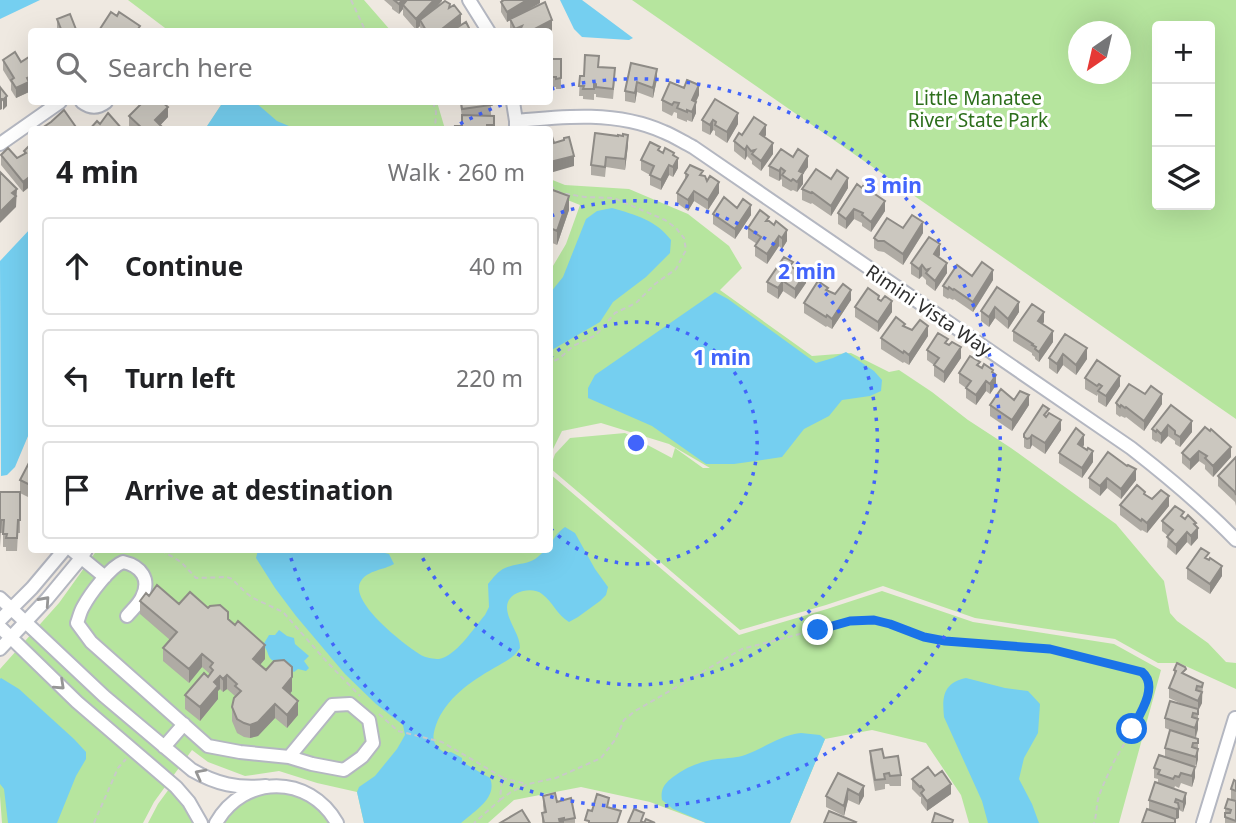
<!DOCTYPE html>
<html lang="en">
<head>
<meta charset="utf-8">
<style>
	:root { --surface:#fff; --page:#f2f2f2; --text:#202124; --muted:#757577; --line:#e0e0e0 }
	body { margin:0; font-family:"Noto Sans",sans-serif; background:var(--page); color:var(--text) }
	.controls { position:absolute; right:21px; top:21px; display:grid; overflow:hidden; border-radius:7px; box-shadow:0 7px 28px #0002 }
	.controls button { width:63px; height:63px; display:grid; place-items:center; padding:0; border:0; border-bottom:2px solid var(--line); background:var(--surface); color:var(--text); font:35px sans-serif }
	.compass { position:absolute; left:1068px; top:21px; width:63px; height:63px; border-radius:50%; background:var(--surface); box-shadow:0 7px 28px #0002; rotate:214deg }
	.stop { position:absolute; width:21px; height:21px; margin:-16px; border:5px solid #1a73e8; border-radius:50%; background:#fff }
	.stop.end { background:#1a73e8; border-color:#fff; box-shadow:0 2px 7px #0008 }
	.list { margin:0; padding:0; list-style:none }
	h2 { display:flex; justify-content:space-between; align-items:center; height:91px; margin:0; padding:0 28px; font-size:30px }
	h2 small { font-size:23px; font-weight:400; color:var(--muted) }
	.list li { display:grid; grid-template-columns:46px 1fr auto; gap:21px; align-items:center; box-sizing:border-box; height:98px; margin:0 14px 14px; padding:0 14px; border:2px solid var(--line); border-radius:7px }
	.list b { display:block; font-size:26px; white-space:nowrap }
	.list em { font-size:23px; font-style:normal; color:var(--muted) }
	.icon { flex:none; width:38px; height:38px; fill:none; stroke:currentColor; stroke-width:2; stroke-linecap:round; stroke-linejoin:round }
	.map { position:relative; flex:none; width:1236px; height:823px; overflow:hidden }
	.search { position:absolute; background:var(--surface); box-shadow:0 7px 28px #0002; left:28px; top:28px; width:525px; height:77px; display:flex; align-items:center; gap:18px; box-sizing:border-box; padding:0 24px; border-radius:7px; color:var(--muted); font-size:26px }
	.panel { position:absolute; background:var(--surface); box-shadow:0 7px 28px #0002; left:28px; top:126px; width:525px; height:427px; border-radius:7px }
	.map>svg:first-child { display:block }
	.green { fill:#b6e59e; fill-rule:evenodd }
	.water { fill:#75cff0 }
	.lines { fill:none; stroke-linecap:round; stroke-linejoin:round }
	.minor-casing { stroke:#b4b7c1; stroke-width:16 }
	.path { stroke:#c9c9c9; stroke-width:2; stroke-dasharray:5 3.5; stroke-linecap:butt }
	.minor { stroke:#fff; stroke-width:12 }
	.wall { fill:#afaba4 }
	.shaded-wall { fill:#8e8b86 }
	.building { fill:#cbc7bf; stroke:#8e8b86; stroke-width:2 }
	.oneway { stroke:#969696 }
	.route { stroke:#1a73e8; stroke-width:9 }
	.ring { fill:none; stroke:#4264fb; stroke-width:3.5; stroke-dasharray:3.5 7 }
	.labels { text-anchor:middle; stroke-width:6; stroke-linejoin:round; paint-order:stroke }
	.park-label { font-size:19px; fill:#2c6e1b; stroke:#fff }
	.street-label { font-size:19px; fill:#2e2e2e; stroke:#fff }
	.centre { fill:#4264fb; stroke:#fff; stroke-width:3.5 }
	.ring-label { font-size:21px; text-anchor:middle; font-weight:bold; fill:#4264fb; stroke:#fff; stroke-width:6; stroke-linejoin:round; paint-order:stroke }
</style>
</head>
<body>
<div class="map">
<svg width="1236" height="823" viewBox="0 0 1236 823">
	<rect width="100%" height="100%" fill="#efe9e1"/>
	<path class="green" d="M128 0H364L391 31H169Z
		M632 0H1236V419ZM1157 26H1210V205H1157ZM1078 32H1120V74H1078Z
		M223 102H437L445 129 205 130Z
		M550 179 565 185 629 189 688 214 729 246 742 268 720 290 812 356 851 353 889 372 899 370 932 392 968 420 1011 448 1116 524 1164 581 1170 613 1177 621 1208 643 1226 662 1236 663V689L1179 663H1158L1115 639 975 618 883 586 826 605 740 630 550 468 555 454 570 438 625 433 672 458 675 448 703 468H710L669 444 601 423 562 431 550 455V271L566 244 580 205 550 193Z
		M550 474 739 635 827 609 882 591 973 622 1114 644 1161 670 1119 823H969L961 795 926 743 872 730 825 739 790 823H706L650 802 581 787 514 800 488 823H364L357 792 317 783 279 771 245 776 208 762 192 750 154 802 143 823H2L0 796V669L59 603 97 550H550Z
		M169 789 188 810 195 823H148L158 804Z
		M278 791C303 796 315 802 330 823H222C237 802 253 796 278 791Z"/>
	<path class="water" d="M0 0H40L0 19Z
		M560 0H582L633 38 629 40 582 37 574 29Z
		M223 102H255L277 121 296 129H205Z
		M612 208C636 215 656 220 671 240L670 253 646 277 613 302 600 322 550 351V293L563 277 586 219 597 211Z
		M31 228V429L15 467 7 475 1 476 0 261Z
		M715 292 728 299 816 363 833 358 846 352 874 371 882 380 881 391 870 396 842 400 829 416 804 429 782 457 734 464H706L652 426 588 398V388L595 375Z
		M565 527 575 533 595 569 608 587 606 595 600 601 578 617 569 622C557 615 553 602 542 594 533 586 507 591 507 607 507 621 520 634 520 648 514 658 504 662 494 668 470 682 446 698 436 725 431 740 433 744 445 753L451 752 462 758V762L490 778C498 798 474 811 461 823H364L357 792 359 787 375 776 397 749 405 735 403 725 376 704 345 674 296 616 275 588 256 558 258 550H372L389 554 394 564C384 570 368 570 361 581 347 601 407 647 423 656 427 658 434 659 439 659 455 657 474 628 485 615L489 607 488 584C493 578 498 571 505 568 523 561 530 567 545 550H550C550 541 558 532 565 527Z
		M279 630 287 636 294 638 295 644 309 656 304 661 309 668 306 671 298 669 294 672 282 662C265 662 271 653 263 645L269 635H275Z
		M1 678 19 689 74 739 86 752V759L76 776 57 823H8L4 789 0 784V679Z
		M966 678 1005 688 1028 691 1040 704 1038 733 1024 758 1019 779 1032 804 1039 823H988L982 801 944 717C942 697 943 683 966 678Z
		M801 733 820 735 825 739 790 823H706L673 809 662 800C660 789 665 783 673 777 686 767 701 761 718 759 727 758 737 758 745 755 765 748 780 735 801 733Z"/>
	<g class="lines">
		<defs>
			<path id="minor" d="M469 0 489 32
				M82 102C90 108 98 108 106 102
				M513 102 516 121V130
				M516 121C565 116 618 111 664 132 674 136 683 142 693 147L1131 448C1167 476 1204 507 1236 540
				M0 144 60 102
				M72 550 105 577
				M0 598 104 696 192 770C216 784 238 789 266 786
				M127 616C132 610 139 604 142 597 151 579 141 566 123 562 110 567 90 594 83 607 80 612 79 618 77 623L91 642 208 746 240 752 289 757 312 764 344 770 362 757 373 743 369 720 350 704 332 705 289 757
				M0 620 32 588 64 550
				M0 627 77 702 176 787 189 802 201 823
				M0 649 47 599 81 558 86 550
				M164 747 184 724
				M216 823C244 774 309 774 337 823
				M1203 823 1235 718"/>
		</defs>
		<use href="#minor" class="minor-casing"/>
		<path class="path" d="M351 0 366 32
			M433 102 436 112 435 130
			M550 186 561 193 585 197 614 198 665 220 676 228 684 238 686 250 676 269 655 284 636 303 615 313 596 335 573 346 560 358 550 363
			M161 550 181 562 196 578 227 577 232 579 245 592 253 598 283 612 327 662 360 696
			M379 714 398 731 442 742 502 777 500 800 474 823
			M502 778 527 784
			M500 800 511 792 528 784 556 778 601 758 615 740 624 720 635 711 742 649 850 621 874 620 890 624 924 637 945 641 1050 649 1120 666 1146 675C1158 702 1120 745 1110 770 1106 779 1102 787 1099 796 1096 805 1097 814 1094 823
			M94 823 118 768 126 759"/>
		<use href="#minor" class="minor"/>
	</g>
	<path class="wall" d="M384 0H442L436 8H450L461 24 455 29 471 32H421L420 26 416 30 403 15V9L399 14 392 9V7Z
		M501 0H540V3L525 11 552 30 550 32H512L510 29V20L507 22 501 12Z
		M57 19 77 32 57 31Z
		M32 55V86L29 87V92L16 98 11 90V83L3 70V60L21 62Z
		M550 59H561V89H556V87H550Z
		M631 63 657 79 653 98 637 92 635 103 625 101V91Z
		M599 67 615 78 613 99 596 97V94H594V100L583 99V96H579L580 76H584Z
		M699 95 696 102V113L692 122 687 120V122L677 118V113L674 112 672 116 662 111V100Z
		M715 99 738 124 727 143 715 135V131L713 130 710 135 702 131V120Z
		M460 102H493V106H491V116H494V130H455L462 126V118Z
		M129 116 168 117 160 125 162 130H133L129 126Z
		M742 135H766L764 137 773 154 761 171 752 164V161L747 156 745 160 734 151V141Z
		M32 143V191L28 188 23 192 1 165V155L17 158 24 154V151Z
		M628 145 625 170 606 167 605 177 591 175V165Z
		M660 151 674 156 678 168 673 177 669 175 661 190 650 185V175L641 170V160Z
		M769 166 808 167 803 174V184L797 192 793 190 791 191 782 186V180L781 179 779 181 769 176Z
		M685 173 703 176 719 193 708 210 694 201 688 211 677 203V193L685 180Z
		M831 179 848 188 831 216 812 203 811 204 802 200V189Z
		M857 184 885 211 871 232 862 226V223L854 219 846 229 838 224V213Z
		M550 189 569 210 557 245 550 242Z
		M729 202 737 208 751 215 735 239 713 224V214Z
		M769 221 787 241 782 249 779 246 767 264 755 256V246L757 244 748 238V228Z
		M903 228 923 233 903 265 884 252 878 251 874 248V238Z
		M940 255 939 257 947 273 935 291 926 284V280L922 276 919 279 911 274V263Z
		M793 268 806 283 795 299 783 291 778 299 767 292V282Z
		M972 276 993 280 973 312 954 299 953 300 949 298 948 299 943 296V286Z
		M997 287 1019 312 1008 329 995 318 989 327 981 321V311Z
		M828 291 851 300 832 329 827 326 826 327 804 313V303Z
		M879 300 892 312 878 332 855 317V307Z
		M1044 322 1042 324 1053 342 1039 362 1035 359V357L1032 355V353L1013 341V331Z
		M905 327 928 336 909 365 904 362 903 363 881 349V338Z
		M1065 334 1087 359 1076 375 1063 365 1057 374 1049 368V358Z
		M948 344 961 358 944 383 934 376V365L927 360V350Z
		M980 367 993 373 996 385 990 394 986 391 976 405 966 398V388L959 383V373Z
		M1085 378 1120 386 1106 407 1098 402V394L1097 396 1085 389Z
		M1145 394 1162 404 1144 431 1126 417 1125 418 1121 416 1120 417 1116 414V403Z
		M1014 400 1029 405 1012 431 990 416V405Z
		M1171 405 1192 432 1180 447 1175 444V441L1168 436 1161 444 1157 441 1156 442 1152 439V429Z
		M1049 414 1061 430 1045 454 1032 445 1030 449H1027L1024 447V434Z
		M1205 427 1231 457 1213 477 1205 469V465L1199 461 1190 470 1182 463V453Z
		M1084 445 1082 447 1093 462 1082 478 1059 463V453Z
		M1108 452 1136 480 1121 499 1107 488 1100 496 1089 488V478Z
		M32 457V499L20 493V533H18L17 551H6V547H3V533H1L0 547V492H20V480Z
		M1236 457V506L1235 502 1218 486V476Z
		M1145 495 1169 506 1147 533 1142 530 1141 531 1120 515V505Z
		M1184 518 1196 525 1198 538 1191 546 1187 542 1176 555 1167 547 1168 536 1162 531V521Z
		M1209 560 1222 576 1210 594 1187 579V568Z
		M149 596 179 604 208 608 228 619 265 659 260 665 292 691 290 694 298 715 287 728 275 718 258 736 250 738 244 737 237 733 232 721V707L235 696 227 689 223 692 220 689 218 691V699L200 721 185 709V695L210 674 202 667 189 683 163 661V648L170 640 140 614V601Z
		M1174 670 1203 683 1202 703 1198 711V729L1196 738 1198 739V759L1195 767V777L1192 787 1181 783 1179 788 1175 786 1174 789 1186 803 1183 812 1179 810V818L1176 819 1149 810V800L1158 783V779L1154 778V768L1165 757V748L1170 730 1165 728V718L1184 705 1169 698V688L1174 676Z
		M870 751 884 758 901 775V786H890L889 784H885V789L875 791 870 761Z
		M838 773 864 796 859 805 848 800 844 816 826 807V796Z
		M935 776 951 794 927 811 921 803V797H920L912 789V779Z
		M1236 781V823H1225V808L1231 800V789Z
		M543 796 557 802 575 818V823H542V813H544L543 806Z"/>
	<path class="shaded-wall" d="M402 0H410L403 5V9L399 14V4Z
		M434 0H442V1L422 23 420 20V26L416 30V19Z
		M527 0H540V3L507 22V12Z
		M461 14V24L451 32H438Z
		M552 20V30L550 32H529Z
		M657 69V79L653 98V88Z
		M32 76V86L29 87V92L16 98V88L27 78Z
		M637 82V92L635 103V93Z
		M699 85V95L692 110V100Z
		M7 96V106L3 110V100Z
		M0 99H2V109L0 110Z
		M696 102V113L692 122V112Z
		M168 107V117L156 130 155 120Z
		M738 113V124L727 143V132Z
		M713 120V130L710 135V125Z
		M766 125V135L760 144V134Z
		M628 135V145L625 170V159Z
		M773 143V154L761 171V161Z
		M747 146V156L745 160V150Z
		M574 156V166L550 173V162Z
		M808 156V167L803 174V184L797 192 799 171Z
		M678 158V168L673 177V167Z
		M669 165V175L661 190V180Z
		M781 168V179L779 181V171Z
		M28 178V188L23 192V182Z
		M848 178V188L831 216V206Z
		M719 182V193L708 210V200Z
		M17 189 16 207 0 223V212L12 193Z
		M694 191V201L688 211V200Z
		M569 196V210L557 245V231Z
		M885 201V211L871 232V222Z
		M751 205V215L735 239V229Z
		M854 209V219L846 229V219Z
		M923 222V233L903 265V254Z
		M787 230V241L782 249V238Z
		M779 236V246L767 264V254Z
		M940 244V255L934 264V254Z
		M947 263V273L935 291V281Z
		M922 265V276L919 279V269Z
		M993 270V280L973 312V302Z
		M806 272V283L795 299V289Z
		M783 281V291L778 299V288Z
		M851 290V300L832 329V319Z
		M892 301V312L878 332V322Z
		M1019 302V312L1008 329V319Z
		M995 307V318L989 327V317Z
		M1044 312V322L1038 331V321Z
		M928 326V336L909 365V355Z
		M1053 331V342L1039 362V352Z
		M961 347V358L944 383V372Z
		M1087 348V359L1076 375V365Z
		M1063 354V365L1057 374V364Z
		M993 370V379L996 375V385L990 394V384Z
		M1120 376V386L1106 407V396Z
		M986 381V391L976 405V395Z
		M1162 394V404L1144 431V421Z
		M1029 395V405L1012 431V420Z
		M1061 420V430L1045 454V443Z
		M1192 421V432L1180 447V437Z
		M1168 425V436L1161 444V434Z
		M1032 435V445L1030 449V438Z
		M1084 435V445L1078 454V444Z
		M1231 447V457L1213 477V466Z
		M1093 451V462L1082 478V468Z
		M1199 451V461L1190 470V460Z
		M1136 469V480L1121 499V489Z
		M1107 478V488L1100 496V486Z
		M1169 496V506L1147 533V523Z
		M1196 523V530L1198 528V538L1191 546V536Z
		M1187 532V542L1176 555V545Z
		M1222 566V576L1210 594V584Z
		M265 645V659L253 673V659Z
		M202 654V667L189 683V669Z
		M227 675V689L223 692V679Z
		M220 676V689L218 691V699L200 721V707L214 682Z
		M292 677V691L283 702V688Z
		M1202 692V703L1198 711V701Z
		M298 701V715L287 728V715Z
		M275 704V718L258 736 250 738V725Z
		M1198 719V729L1195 738V728Z
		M1198 749V759L1196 768V757Z
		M1195 767V777L1192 787V776Z
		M951 784V794L927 811V801Z
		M864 786V796L859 805V795Z
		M848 789V800L844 816V806Z
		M1186 793V803L1183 812V802Z
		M1179 808V818L1176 819V809Z
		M564 818V823H558L559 819Z"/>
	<path class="building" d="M394 0H402L399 4Z
		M407 0H434L416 19 403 5Z
		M504 0H527L507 12 501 2Z
		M445 1 450 4 449 8 454 5 461 14 438 32H427L420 20Z
		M545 2 552 20 529 32H520V30L522 26 515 29 510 19Z
		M111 12 117 16 119 12 140 26 136 32H98Z
		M70 14 77 32H56L61 29 57 19Z
		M466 22 471 32H450Z
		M15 52 21 62 32 55V76L27 78 29 82 16 88 11 80 14 78 3 60Z
		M585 55 599 56 598 67 615 68 613 89 596 87V84L594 83V89H583L584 86H579L580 76H584Z
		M550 59H561V78L556 79V77H550Z
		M631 63 657 69 653 88 637 82 635 93 625 91Z
		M687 80 699 85 692 100 696 102 692 112 687 110V112L677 108 679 103 674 102 672 105 662 100 670 82 684 88Z
		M0 87 7 96 3 100 2 99H0Z
		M715 99 738 113 727 132 715 125 716 122 713 120 710 125 702 120Z
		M143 102H162L168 107 155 120 162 127 160 130H144L129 116Z
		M461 102H491V105L462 109Z
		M64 110 78 130H39L51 122Z
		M108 113 123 130H89L97 121 100 124Z
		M462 115 494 116V125H487V128L492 130H455V126H462Z
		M754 117 766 125 760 134 773 143 761 161 752 154 755 150 751 151 747 146 745 150 734 141 739 133 742 135Z
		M550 133H551L554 143 564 140V138L569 137 574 156 550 162Z
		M595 133 618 136V135L623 136V134L628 135 625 159 606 157 605 167 591 165Z
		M650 142 660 147 658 150 663 153 665 148 674 153 673 155 678 158 673 167 669 165 661 180 650 175 654 166 641 160Z
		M32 143V181L28 178 23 182 1 155 8 148 17 158 26 153 24 151Z
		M781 149 793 157 798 149 808 156 799 171 803 173 797 182 793 179 791 181 782 175 785 171 781 168 779 171 769 166Z
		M690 165 703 171 700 175 705 176 707 181 710 176 719 182 708 200 694 191 688 200 677 193 688 175 685 173Z
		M816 169 831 179 837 170 848 178 831 206 812 192 811 193 802 189Z
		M0 172 17 189 12 193 16 196 0 212Z
		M857 184 862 188 863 186 885 201 871 222 862 215 863 213 854 209 846 219 838 213Z
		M550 189 569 196 557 231 550 228Z
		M724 197 737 208 743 199 751 205 735 229 713 214Z
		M760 210 769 217 766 221H769L774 225 776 221 787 230 782 238 779 236 767 254 755 246 761 237 748 228Z
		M912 215 923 222 903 254 884 241H878L874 238 887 218 903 228Z
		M929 237 940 244 934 254 947 263 935 281 926 273 929 269 926 270 922 265 919 269 911 263Z
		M784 257 793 262 790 266 795 269 797 267 806 272 795 289 783 281 778 288 767 282Z
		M982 262 993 270 973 302 954 289 953 290 949 287 948 289 943 286 957 265 972 276Z
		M818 281 828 288 826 290 835 294 843 284 851 290 832 319 827 315 826 317 804 303Z
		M997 287 1019 302 1008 319 995 307 989 317 981 311Z
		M868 288 879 296 878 299 881 301 885 296 892 301 878 322 855 307Z
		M1032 304 1044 312 1038 321 1053 331 1039 352 1035 349 1036 347 1032 345 1033 344 1013 331Z
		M896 317 905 324 903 326 912 330 920 320 928 326 909 355 904 351 903 353 881 338Z
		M938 333 948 339 945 343 949 345 952 342 961 347 944 372 934 365 939 358 927 350Z
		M1065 334 1087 348 1076 365 1063 354 1057 364 1049 358Z
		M970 356 980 362 977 365 982 368 984 364 993 370 992 372 996 375 990 384 986 381 976 395 966 388 971 381 959 373Z
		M1097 360 1120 376 1106 396 1098 391 1102 386 1099 384 1097 386 1085 378Z
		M1129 384 1145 394 1151 386 1162 394 1144 421 1126 407 1125 408 1121 405 1120 407 1116 403Z
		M1001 389 1014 400 1020 391 1029 395 1012 420 990 405Z
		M1043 405 1049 409 1044 415 1046 417 1049 413 1061 420 1045 443 1032 435 1030 438 1027 439 1024 437V434Z
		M1171 405 1192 421 1180 437 1175 434V431L1168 425 1161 434 1157 430 1156 432 1152 429Z
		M1205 427 1210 431 1211 429 1231 447 1213 466 1205 458 1207 456 1199 451 1190 460 1182 453Z
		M1076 428 1084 435 1078 444 1087 450 1088 448 1093 451 1082 468 1059 453Z
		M1108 452 1127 466 1128 465 1136 469 1121 489 1107 478 1100 486 1089 478Z
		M32 457V486L20 480Z
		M1236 457V495L1235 492 1218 476Z
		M1137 485 1145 492 1144 494 1152 499 1161 490 1169 496 1147 523 1142 519 1141 521 1120 505Z
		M0 492H20V520H18L17 538H6L7 534H3L4 520H1L0 533Z
		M1175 506 1184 512 1181 516 1185 519 1188 515 1196 523 1194 524 1198 528 1191 536 1187 532 1176 545 1167 537 1173 530 1162 521Z
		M1201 548 1209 553 1205 558 1209 560 1210 558 1222 566 1210 584 1187 568Z
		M157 585 179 604 190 592 208 608 210 606 220 605 228 612V619L235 625 238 621 265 645 253 659 266 670 274 661 284 660 292 667V677L283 688 298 701 287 715 275 704 258 722 250 725 244 723 237 719 232 707 234 698 241 691 235 686 237 684 227 675 223 679 220 676 214 682 218 686 200 707 185 695 204 673 208 677 213 670 210 667 213 663 202 654 189 669 163 648 177 632 140 601 146 593 149 596Z
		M1177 663 1185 667 1186 669 1182 673 1203 683 1202 687 1197 686 1196 690 1202 692 1198 701 1169 688 1176 671 1174 670Z
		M1170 701 1198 709V714L1193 713 1192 717 1198 719 1195 728 1165 718Z
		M1170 730 1198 739V743H1193L1192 747 1198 749 1196 757 1165 748Z
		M882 749 884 758 898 756 901 775 890 776 889 773 884 774 885 779 875 780 870 751Z
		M1159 755 1195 767 1192 776 1181 773 1179 777 1175 776 1173 779 1158 774 1160 770 1154 768Z
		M928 767 935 776 942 771 951 784 927 801 921 793 924 790 921 786 920 787 912 779Z
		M838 773 864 786 859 795 848 789 844 806 826 796Z
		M1234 780 1236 781V791L1231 789Z
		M1155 782 1186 793 1183 802 1176 799 1175 802 1178 803 1179 808 1176 809 1149 800Z
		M555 793 557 802 571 798 575 818 564 820V818L559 819 560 823H544L542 813 546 812 543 796Z
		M597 794 609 798 607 807 621 811 617 823H589V821L585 820 588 810 592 811Z
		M1228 799 1236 801V821L1225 817V813H1230L1231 810 1225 808Z
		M634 809 644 813 641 821 644 823 646 819 655 823H628Z
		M1147 809 1175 819V823H1142Z
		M522 810 530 823H500Z
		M829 811 856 822 855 823H824Z
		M935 813 953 820 952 823H932Z"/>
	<defs><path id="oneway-chevron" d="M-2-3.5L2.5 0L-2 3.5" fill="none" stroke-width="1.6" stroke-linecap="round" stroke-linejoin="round" transform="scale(1.75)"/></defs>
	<g class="oneway">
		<use href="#oneway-chevron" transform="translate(45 601) rotate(-48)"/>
		<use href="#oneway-chevron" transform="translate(60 685) rotate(43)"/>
		<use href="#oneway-chevron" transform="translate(200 774) rotate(-152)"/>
	</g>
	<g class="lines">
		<path class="route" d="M818 630 850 621 874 620 890 624 924 637 945 641 1050 649 1142 672C1159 686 1140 714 1132 729"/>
	</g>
	<g class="ring">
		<path d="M550 358A121 121 0 1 1 550 528"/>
		<path d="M551 216A242 242 0 1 1 419 551"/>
		<path d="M451 129A364 364 0 0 1 509 102M551 89A364 364 0 1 1 289 552"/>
	</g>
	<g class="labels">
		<g class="park-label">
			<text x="978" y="105">Little Manatee<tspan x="978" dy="22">River State Park</tspan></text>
		</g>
		<g class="street-label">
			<text transform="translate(929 310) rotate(34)" y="7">Rimini Vista Way</text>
		</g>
	</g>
	<circle cx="636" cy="443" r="10" class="centre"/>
	<g class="ring-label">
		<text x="893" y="193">3 min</text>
		<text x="807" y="279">2 min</text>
		<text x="722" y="365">1 min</text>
	</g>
</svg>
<div class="controls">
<button>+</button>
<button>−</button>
<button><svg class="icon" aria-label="layers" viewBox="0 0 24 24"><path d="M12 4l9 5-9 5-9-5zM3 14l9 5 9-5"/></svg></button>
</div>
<svg class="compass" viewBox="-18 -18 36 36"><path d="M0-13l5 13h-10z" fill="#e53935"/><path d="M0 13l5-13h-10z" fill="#757577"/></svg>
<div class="stop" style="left:1132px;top:729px"></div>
<div class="stop end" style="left:818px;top:630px"></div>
<div class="search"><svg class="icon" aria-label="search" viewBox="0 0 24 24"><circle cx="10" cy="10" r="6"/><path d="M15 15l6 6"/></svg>Search here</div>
<section class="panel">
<h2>4 min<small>Walk · 260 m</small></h2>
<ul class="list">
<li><svg class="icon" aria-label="ahead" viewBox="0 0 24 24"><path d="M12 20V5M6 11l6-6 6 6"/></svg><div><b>Continue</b></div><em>40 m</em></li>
<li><svg class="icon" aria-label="left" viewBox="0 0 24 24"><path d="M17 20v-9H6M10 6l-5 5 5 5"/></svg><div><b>Turn left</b></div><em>220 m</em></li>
<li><svg class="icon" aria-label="arrive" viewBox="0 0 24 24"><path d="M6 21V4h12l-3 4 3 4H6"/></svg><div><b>Arrive at destination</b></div></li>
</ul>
</section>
</div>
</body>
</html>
